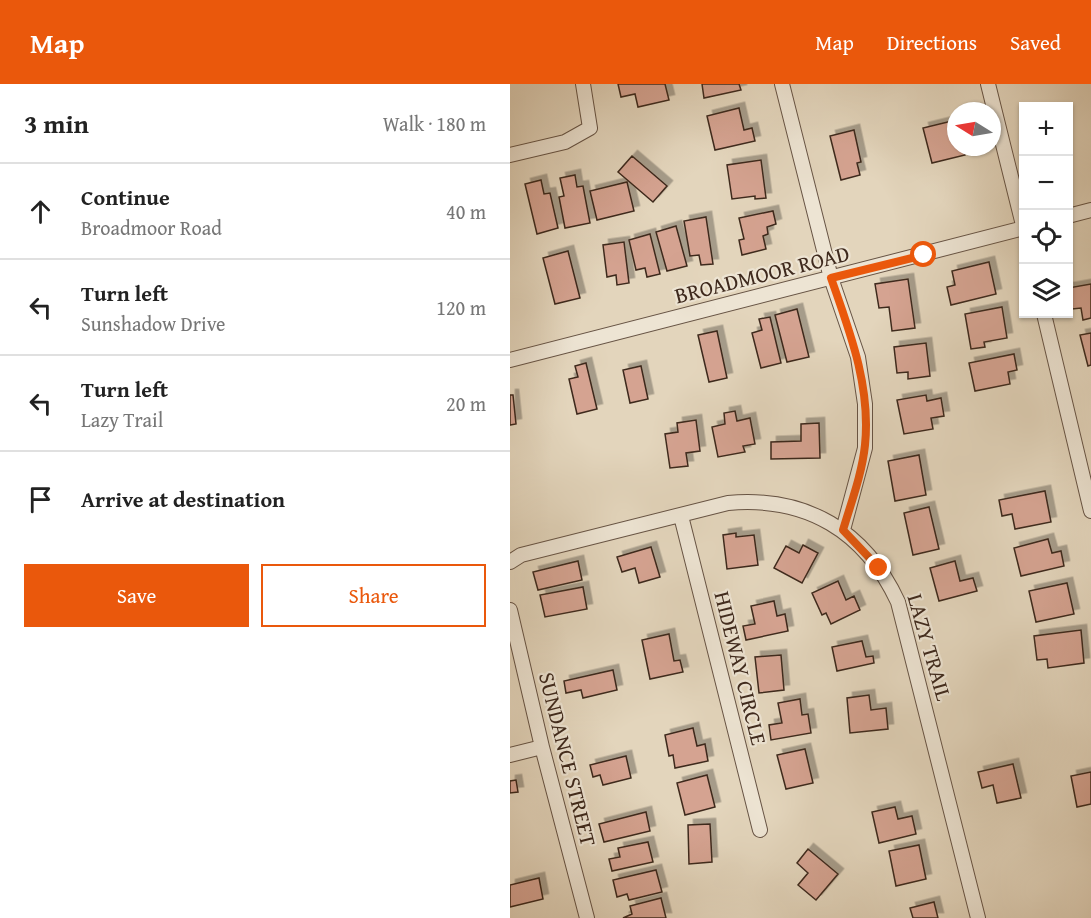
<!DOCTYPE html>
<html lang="en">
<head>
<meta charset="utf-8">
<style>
	:root { --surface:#fff; --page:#f2f2f2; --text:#222; --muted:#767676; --line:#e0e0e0; --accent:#ea580c }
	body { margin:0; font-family:"Gentium Book Plus",serif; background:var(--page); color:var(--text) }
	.controls { position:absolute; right:18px; top:18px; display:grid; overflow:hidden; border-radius:0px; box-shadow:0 2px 4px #0004 }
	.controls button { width:54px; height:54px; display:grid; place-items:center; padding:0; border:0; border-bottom:2px solid var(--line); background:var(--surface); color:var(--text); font:30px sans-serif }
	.compass { position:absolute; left:437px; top:18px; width:54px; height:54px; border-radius:50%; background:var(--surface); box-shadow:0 2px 4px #0004; rotate:281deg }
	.stop { position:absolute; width:18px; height:18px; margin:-14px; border:4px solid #ea580c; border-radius:50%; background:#fff }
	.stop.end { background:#ea580c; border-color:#fff; box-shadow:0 2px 6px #0008 }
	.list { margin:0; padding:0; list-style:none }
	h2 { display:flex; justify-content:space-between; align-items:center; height:78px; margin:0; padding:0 24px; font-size:26px }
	h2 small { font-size:20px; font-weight:400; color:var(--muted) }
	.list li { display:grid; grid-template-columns:39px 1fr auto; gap:18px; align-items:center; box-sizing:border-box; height:96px; padding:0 24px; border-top:2px solid var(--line) }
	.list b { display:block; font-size:22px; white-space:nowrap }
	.list p { margin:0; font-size:20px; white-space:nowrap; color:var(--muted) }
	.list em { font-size:20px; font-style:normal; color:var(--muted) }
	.actions { display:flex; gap:12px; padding:18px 24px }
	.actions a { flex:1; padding:14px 0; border:2px solid var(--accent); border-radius:0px; text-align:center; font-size:21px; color:var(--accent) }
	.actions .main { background:var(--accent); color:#fff }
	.icon { flex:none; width:33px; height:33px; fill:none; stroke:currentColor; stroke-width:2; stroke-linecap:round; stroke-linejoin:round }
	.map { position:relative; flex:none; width:581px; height:834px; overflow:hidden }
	header { display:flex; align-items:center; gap:36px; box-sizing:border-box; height:84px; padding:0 30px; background:var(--accent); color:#fff }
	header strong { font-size:28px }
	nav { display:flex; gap:33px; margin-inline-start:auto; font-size:21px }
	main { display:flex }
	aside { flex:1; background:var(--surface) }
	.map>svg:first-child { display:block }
	.building { fill:#d5a391; stroke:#3e291d; stroke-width:1.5; filter:url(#shadow) }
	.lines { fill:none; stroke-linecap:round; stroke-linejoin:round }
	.minor-casing { stroke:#675445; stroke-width:16 }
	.minor { stroke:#ede4d3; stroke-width:14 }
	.route { stroke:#ea580c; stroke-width:8 }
	.labels { text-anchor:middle; stroke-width:4.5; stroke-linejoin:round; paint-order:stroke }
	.street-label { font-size:22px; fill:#3e291d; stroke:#ede4d3 }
</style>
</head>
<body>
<header>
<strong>Map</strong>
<nav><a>Map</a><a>Directions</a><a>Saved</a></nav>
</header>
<main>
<aside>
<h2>3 min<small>Walk · 180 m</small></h2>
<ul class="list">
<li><svg class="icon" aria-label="ahead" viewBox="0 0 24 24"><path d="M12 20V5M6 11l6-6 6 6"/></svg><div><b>Continue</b><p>Broadmoor Road</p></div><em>40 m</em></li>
<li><svg class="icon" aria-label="left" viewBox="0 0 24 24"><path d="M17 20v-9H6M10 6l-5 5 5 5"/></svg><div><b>Turn left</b><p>Sunshadow Drive</p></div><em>120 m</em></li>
<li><svg class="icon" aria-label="left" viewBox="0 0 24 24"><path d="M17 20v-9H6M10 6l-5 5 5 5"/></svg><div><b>Turn left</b><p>Lazy Trail</p></div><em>20 m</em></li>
<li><svg class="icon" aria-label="arrive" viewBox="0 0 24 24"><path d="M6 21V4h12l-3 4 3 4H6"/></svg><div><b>Arrive at destination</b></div></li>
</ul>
<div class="actions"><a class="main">Save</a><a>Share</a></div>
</aside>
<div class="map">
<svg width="581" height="834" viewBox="0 0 581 834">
	<defs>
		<filter id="shadow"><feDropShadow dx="5.5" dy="-5.5" stdDeviation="0" flood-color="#0004"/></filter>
	</defs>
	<rect width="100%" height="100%" fill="#e3d5bc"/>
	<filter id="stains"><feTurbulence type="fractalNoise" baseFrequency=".00333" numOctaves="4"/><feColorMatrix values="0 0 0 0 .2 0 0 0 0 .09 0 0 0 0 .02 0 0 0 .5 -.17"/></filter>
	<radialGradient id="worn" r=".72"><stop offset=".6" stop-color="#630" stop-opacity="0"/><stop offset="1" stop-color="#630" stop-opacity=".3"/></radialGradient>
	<path class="building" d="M108 0H155L159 16 128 23 125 10 111 13Z
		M192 0H229L231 6 194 14Z
		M229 24 234 46 242 44 245 57 205 66 197 32Z
		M446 36V63H453L455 71 422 79 413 44Z
		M344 46 351 78 347 79 350 91 331 96 320 52Z
		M122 72 157 102 143 118 108 88Z
		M251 76 256 114 245 115V112L222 115 217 81Z
		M65 91 67 103 73 102 80 139 55 144 49 113 54 112 50 94Z
		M31 96 34 110 40 109 48 144 27 150 15 100Z
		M117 98 124 127 87 136 80 107Z
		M263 127 266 140 257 143 258 150 253 152 256 165 232 171 229 156 234 155 229 134Z
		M196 133 203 180 191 181 189 171 180 172 174 137Z
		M166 142 177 182 157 187 146 148Z
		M140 150 150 190 137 193 135 184 126 186 119 156Z
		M114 158 119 199 107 201 106 191 97 193 93 161Z
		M58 167 70 214 45 220 33 174Z
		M479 178 486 210 441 221 437 203 445 201 442 187Z
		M398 195 405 244 382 247 379 223 369 224 365 200Z
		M581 200V234L573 236 571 224 562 225 558 204Z
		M492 223 497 254 474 258 475 263 461 265 455 230Z
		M287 225 299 273 277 278 265 231Z
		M260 233 271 279 251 284 242 249 252 246 249 235Z
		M207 247 217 294 199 298 188 251Z
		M581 249V281L578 282 570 251Z
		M416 259 420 292 398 295V288L387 289 384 263Z
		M504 270 507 286 498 288 500 300 465 307 459 279Z
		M76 279 87 325 67 330 59 295 68 293 65 282Z
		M131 282 138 315 120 319 113 286Z
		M0 311H3L6 340 0 341Z
		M416 311 417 317 431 314 434 332 421 334 423 345 394 350 387 316Z
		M225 327 227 337 240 334 245 360 233 362 235 368 208 373 202 343 215 340 214 329Z
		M186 336 190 367 176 369 178 382 160 384 155 350 168 348 167 339Z
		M309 339 310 374 261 375V358L291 357V340Z
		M409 371 416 411 385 417 378 377Z
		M535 407 541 438 505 445 502 430 492 432 489 416Z
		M419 423 429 465 403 471 394 429Z
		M226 449V453L244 451 248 481 217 485 213 451Z
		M538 455 542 469 551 467 554 482 511 492 504 464Z
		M293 461 308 469 292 499 264 484 276 462 289 469Z
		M141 463 150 493 129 499 125 484 112 488 107 473Z
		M68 477 72 496 28 506 23 488Z
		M445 477 450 497 463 494 467 507 429 517 420 484Z
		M328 497 336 516 344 512 350 526 321 540 316 529 312 531 302 509Z
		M557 499 564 530 526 538 519 507Z
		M73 503 77 525 35 533 30 511Z
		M264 517 267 532 275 530 278 547 236 556 233 542 245 540 241 522Z
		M571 546 574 579 538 584 537 575 527 576 524 552Z
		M159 550 164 577 170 576 173 588 140 595 132 556Z
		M352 557 356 573 363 572 364 579 327 587 322 563Z
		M271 571 274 606 249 609 245 573Z
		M103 586 107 606 73 614 71 606 56 609 54 597Z
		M359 611 361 626 376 624 378 645 340 649 337 614Z
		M290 615 292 631 298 630 301 649 261 656 259 641 272 639 268 619Z
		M183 644 187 662 195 660 198 677 165 684 163 671 159 672 155 651Z
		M295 665 303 699 276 705 267 671Z
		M116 672 121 694 93 701 90 691 83 693 80 681Z
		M503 680 511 714 487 719 483 701 472 704 468 688Z
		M581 688V720L567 723 561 692Z
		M197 691 205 723 175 731 167 699Z
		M6 696 8 708 0 709V697Z
		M385 723 388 735 402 732 406 750 369 759 362 728Z
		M136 728 140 747 94 758 89 740Z
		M200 740 202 778 179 780 178 741Z
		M138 758 143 778 102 787 99 775 110 773 108 764Z
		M409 761 416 795 386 802 379 767Z
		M298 765 328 790 306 816 288 801 298 789 287 779Z
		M146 786 152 808 119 816 117 810 107 813 103 796Z
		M29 794 33 815 0 823V801Z
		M151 814 156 834H113L122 830 120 822Z
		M424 818 428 834H403L400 824Z"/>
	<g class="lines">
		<defs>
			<path id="minor" d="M272 0 321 194 348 273 355 320V364L333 446
				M478 0 514 145
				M0 71 55 58 80 44 73 0
				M558 132 581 126
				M534 230 581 427
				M0 276 514 144
				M171 432 250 746
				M0 478 11 471 218 419C297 412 355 447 388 518L468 834
				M0 526 32 663 77 834
				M0 671 32 663"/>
		</defs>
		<use href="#minor" class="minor-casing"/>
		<use href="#minor" class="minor"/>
	</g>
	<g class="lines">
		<path class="route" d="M369 484 333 446C341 419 352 390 355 361 361 303 340 248 321 194L414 171"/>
	</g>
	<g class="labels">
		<g class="street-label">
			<text transform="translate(252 190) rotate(-14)" y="8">BROADMOOR ROAD</text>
			<text transform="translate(420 563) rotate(74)" y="8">LAZY TRAIL</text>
			<text transform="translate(231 584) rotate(76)" y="8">HIDEWAY CIRCLE</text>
			<text transform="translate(58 675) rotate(76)" y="8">SUNDANCE STREET</text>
		</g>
	</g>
	<rect width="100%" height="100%" filter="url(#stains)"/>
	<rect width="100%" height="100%" fill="url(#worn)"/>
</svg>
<div class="controls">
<button>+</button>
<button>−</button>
<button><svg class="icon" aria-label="locate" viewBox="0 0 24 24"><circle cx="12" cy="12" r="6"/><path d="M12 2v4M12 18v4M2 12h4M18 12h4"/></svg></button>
<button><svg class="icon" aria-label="layers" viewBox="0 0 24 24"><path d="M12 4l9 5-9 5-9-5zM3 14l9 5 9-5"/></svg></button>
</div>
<svg class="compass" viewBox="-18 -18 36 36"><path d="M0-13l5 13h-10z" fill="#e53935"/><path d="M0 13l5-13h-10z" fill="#767676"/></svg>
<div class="stop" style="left:414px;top:171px"></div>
<div class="stop end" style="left:369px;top:484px"></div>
</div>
</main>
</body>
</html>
